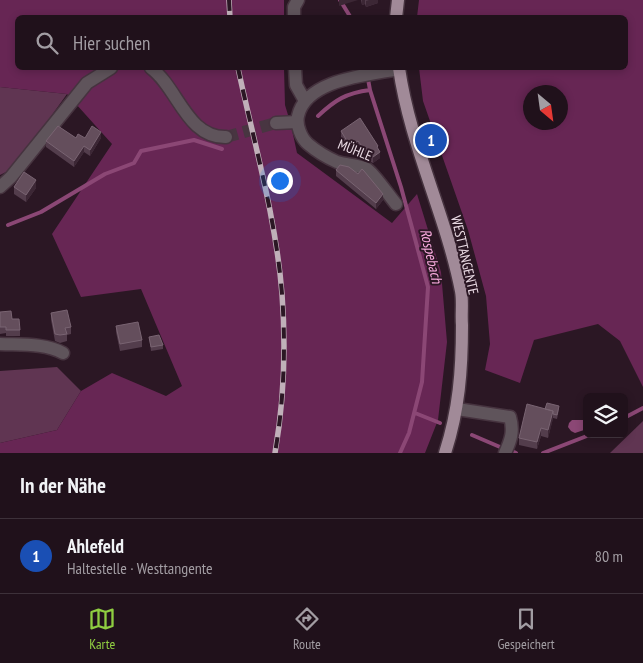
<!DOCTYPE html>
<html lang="de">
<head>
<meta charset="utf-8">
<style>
	:root { --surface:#20111b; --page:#281a24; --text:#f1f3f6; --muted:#a29da3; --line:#3d313a; --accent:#8fcd41 }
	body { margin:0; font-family:"PT Sans Narrow",sans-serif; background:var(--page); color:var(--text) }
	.controls { position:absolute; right:15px; bottom:15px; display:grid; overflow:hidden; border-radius:8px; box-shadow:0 2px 8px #0003 }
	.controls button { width:45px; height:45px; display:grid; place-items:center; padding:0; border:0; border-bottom:1px solid var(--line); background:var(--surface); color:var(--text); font:25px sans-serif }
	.compass { position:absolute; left:523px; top:85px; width:45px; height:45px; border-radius:50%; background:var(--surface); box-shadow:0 2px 8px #0003; rotate:151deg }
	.you { position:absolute; left:279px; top:180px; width:18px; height:18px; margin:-12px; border:4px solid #fff; border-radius:50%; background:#1a73e8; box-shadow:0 0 0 8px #1a73e833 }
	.badge { display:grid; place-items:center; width:32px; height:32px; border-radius:50%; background:var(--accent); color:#fff; font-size:16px; font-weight:700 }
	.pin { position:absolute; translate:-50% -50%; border:2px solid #fff; box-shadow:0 1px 5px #0006 }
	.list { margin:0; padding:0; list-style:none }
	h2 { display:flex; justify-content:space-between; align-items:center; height:65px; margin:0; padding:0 20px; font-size:21px }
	h2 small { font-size:16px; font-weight:400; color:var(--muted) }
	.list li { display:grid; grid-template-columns:32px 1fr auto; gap:15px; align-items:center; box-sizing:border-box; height:75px; padding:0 20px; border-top:1px solid var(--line) }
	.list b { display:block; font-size:19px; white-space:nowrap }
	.list p { margin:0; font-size:16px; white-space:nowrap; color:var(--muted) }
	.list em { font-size:16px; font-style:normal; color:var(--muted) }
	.icon { flex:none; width:28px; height:28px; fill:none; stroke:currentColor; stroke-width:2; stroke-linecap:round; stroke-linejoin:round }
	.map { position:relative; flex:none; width:643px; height:453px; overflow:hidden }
	.search { position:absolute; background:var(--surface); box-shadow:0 2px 8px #0003; left:15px; right:15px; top:15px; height:55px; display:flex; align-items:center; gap:12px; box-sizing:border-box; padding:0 18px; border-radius:8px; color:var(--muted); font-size:19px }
	.sheet { height:140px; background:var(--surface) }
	nav { display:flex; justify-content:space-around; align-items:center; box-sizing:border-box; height:70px; border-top:1px solid var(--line); background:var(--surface); font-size:14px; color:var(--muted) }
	nav a { display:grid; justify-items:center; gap:2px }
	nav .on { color:var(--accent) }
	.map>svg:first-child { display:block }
	.green { fill:#603552 }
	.forest { fill:#672654; fill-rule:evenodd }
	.water { fill:#8b4775 }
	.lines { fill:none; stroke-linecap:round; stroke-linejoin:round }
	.stream { stroke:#8b4775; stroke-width:4 }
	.minor-tunnel { stroke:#483541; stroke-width:12; stroke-dasharray:12 6; stroke-linecap:butt }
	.minor-casing { stroke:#46333f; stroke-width:15 }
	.primary-casing { stroke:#46333f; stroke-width:15 }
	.minor { stroke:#5f545b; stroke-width:12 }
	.primary { stroke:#a18a98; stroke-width:12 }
	.rail-casing { stroke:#c0b0b9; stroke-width:5.5 }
	.rail { stroke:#2b1724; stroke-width:4; stroke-dasharray:11; stroke-linecap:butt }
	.wall { fill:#533d4c }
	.shaded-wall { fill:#3c2735 }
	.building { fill:#644e5c; stroke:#796472 }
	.labels { text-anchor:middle; stroke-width:4; stroke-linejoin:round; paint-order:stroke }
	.street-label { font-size:14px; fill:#ebdce5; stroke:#2b1724 }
	.water-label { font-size:15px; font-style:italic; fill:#faabdf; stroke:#2b1724 }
</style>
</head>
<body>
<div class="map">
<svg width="643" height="453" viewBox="0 0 643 453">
	<rect width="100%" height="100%" fill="#2b1724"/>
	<path class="green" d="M0 87 67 94 14 168 0 175Z
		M57 367 81 391 57 430 0 443V371Z
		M643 421V453H610Z"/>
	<path class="forest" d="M0 0H284V17L18 18V68H284L285 105 291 125 297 153 392 223 417 194 441 272 447 342 438 420 425 453H0V443L57 430 81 391 112 373 166 396 182 386 141 289 81 297 52 234 112 144 67 94 0 87Z
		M419 0H643V387L620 341 598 324 534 340 520 383 485 370 490 344 486 296 468 230 423 101 419 68H626V18L417 17ZM530 92H560V122H530Z"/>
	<path class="water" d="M572 420H586L587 429 575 433 571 431 568 427 569 423Z"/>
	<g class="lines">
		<path class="stream" d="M340 0 351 18
			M366 68 370 90 401 187 428 287 422 382 409 433 400 453
			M318 116C335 100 346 93 370 90
			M8 225 41 212 105 174 134 163 141 151 194 140 222 149
			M415 413 440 423
			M624 418 643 408
			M472 435 500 447
			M514 452 516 453
			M543 453 592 434"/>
		<path class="minor-tunnel" d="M226 137 276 123"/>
		<defs>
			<path id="minor" d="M294 18V7L298 0
				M151 68C178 88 187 138 226 137
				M295 68 296 85 305 101
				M276 123 297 122
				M0 187 11 177 87 83 111 68
				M396 204C390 197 373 172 367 169 358 165 347 165 337 162 328 158 315 150 308 144 301 138 296 125 298 116 306 79 369 75 399 69
				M0 344C20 345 45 343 63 353
				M457 409 510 417C514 431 511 440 505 453"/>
			<path id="primary" d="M396 18 398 0
				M399 68C410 145 446 215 461 291 463 302 461 314 462 325 462 370 459 410 445 453"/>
		</defs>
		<use href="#minor" class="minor-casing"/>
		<use href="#primary" class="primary-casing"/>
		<use href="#minor" class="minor"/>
		<use href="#primary" class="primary"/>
		<defs>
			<path id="rail" d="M229 0 230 18
				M238 68C254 143 276 218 282 294 286 347 284 401 275 453"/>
		</defs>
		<use href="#rail" class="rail-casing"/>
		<use href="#rail" class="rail"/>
	</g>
	<path class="wall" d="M361 0H378V3L366 7 365 4 362 5Z
		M341 131 378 149 380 158 373 163 369 161 358 147 350 152 341 137Z
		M76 138H101L90 156 84 152 74 167 46 147V141Z
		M336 170 383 200 376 209 336 176Z
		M14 187 36 188 26 202 14 194Z
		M0 312 12 319 20 330V336H6V333L0 334Z
		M51 313 71 327V334L67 335V341L60 343 55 341 51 320Z
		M116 326 142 340V347L120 351 116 332Z
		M149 337 163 345V349L151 351Z
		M545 409H559L557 419 553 418 548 438 541 436 537 449 519 445V438Z"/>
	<path class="shaded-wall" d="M339 0H358L339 6Z
		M362 0H365V4L362 5Z
		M369 0H378V3L366 7V1Z
		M101 132V138L90 156V150Z
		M358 141V147L350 152V146Z
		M84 146V152L74 167V161Z
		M380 152V158L373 163V157Z
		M36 180V188L26 202V195Z
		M383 194V200L376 209V203Z
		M553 411V419L548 438V430Z
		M541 428V436L537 449V442Z"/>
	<path class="building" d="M360 118 378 146 377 147 380 152 373 157 369 155 358 141 350 146 341 131Z
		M58 126 76 138 78 134 85 138 92 126 101 132 90 150 84 146 74 161 46 141Z
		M340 165 349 167 358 174 362 169 364 171 383 194 376 203 336 170Z
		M24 172 36 180 26 195 14 187Z
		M67 310 71 327 65 328 67 334 60 335 55 334 51 313Z
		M11 311 12 319H19L20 330H6V327H0V312Z
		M138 322 142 340 120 344 116 326Z
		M159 335 163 345 151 347 149 337Z
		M547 403 559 406 557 415 553 414V411L545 409Z
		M527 404 553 411 548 430 541 428 537 442 519 438Z"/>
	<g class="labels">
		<g class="street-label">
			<text transform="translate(355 150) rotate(22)" y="5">MÜHLE</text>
			<text transform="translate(465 255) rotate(77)" y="5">WESTTANGENTE</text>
		</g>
		<g class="water-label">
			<text transform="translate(431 256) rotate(77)" y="5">Rospebach</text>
		</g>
	</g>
</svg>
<div class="controls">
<button><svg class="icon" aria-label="layers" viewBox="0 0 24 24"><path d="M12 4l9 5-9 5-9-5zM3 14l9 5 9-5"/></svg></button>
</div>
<svg class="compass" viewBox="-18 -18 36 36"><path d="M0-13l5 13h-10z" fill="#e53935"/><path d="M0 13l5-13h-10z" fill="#a29da3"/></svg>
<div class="you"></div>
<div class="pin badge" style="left:431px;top:140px;background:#1a4fb4">1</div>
<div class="search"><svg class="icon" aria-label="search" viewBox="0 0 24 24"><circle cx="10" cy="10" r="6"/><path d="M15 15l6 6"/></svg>Hier suchen</div>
</div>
<section class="sheet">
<h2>In der Nähe<small></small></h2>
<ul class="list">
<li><span class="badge" style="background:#1a4fb4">1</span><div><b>Ahlefeld</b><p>Haltestelle · Westtangente</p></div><em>80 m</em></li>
</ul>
</section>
<nav>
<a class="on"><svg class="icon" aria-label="map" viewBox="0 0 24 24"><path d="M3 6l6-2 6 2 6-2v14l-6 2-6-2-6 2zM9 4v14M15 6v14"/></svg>Karte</a>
<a><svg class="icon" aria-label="directions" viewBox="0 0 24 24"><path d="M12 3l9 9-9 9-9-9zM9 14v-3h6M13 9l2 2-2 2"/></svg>Route</a>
<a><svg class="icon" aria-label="saved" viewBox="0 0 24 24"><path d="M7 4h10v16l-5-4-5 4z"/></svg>Gespeichert</a>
</nav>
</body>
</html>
